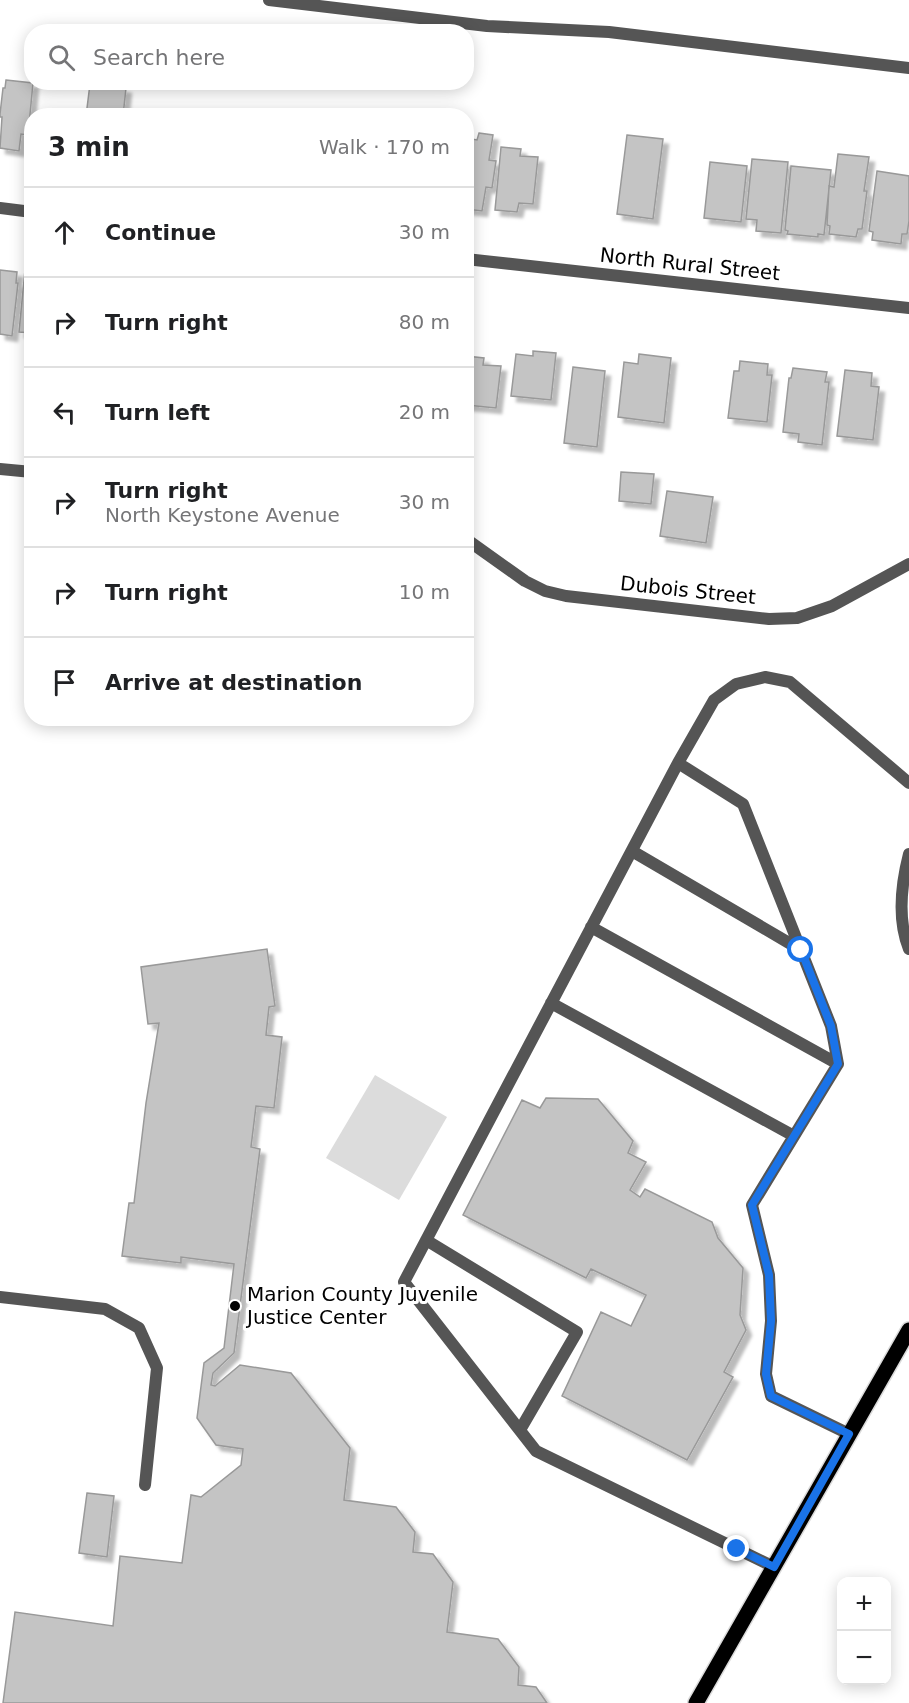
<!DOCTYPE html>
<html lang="en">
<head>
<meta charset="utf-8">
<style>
	:root { --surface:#fff; --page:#f2f2f2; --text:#202124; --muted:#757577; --line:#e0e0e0 }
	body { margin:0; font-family:"DejaVu Sans",sans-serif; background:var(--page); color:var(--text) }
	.controls { position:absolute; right:18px; bottom:18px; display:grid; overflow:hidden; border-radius:12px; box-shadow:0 3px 15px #0003 }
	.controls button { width:54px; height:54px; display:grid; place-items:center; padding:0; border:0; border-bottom:2px solid var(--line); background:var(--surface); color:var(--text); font:30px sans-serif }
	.stop { position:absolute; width:18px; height:18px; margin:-14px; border:4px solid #1a73e8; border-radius:50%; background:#fff }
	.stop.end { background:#1a73e8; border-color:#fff; box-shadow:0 2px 6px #0008 }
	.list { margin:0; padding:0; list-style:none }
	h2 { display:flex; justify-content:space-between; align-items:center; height:78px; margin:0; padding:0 24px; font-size:26px }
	h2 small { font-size:20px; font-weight:400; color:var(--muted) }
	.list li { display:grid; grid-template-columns:39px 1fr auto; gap:18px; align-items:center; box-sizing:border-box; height:90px; padding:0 24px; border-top:2px solid var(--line) }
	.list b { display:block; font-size:22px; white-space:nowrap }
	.list p { margin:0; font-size:20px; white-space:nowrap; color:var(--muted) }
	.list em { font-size:20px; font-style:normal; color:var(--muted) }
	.icon { flex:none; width:33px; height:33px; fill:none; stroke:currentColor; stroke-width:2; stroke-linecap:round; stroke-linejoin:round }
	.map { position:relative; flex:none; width:909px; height:1703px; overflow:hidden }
	.search { position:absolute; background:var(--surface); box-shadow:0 3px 15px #0003; left:24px; top:24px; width:450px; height:66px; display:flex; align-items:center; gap:15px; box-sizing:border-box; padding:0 21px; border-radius:24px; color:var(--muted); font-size:22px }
	.panel { position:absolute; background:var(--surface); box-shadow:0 3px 15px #0003; left:24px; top:108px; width:450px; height:618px; border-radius:24px }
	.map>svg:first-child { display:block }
	.green { fill:#dcdcdc }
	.building { fill:#c4c4c4; stroke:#999; stroke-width:1.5; filter:url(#shadow) }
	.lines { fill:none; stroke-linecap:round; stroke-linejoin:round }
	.primary-casing { stroke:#dbdbdb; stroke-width:18 }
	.service { stroke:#555; stroke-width:12 }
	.minor { stroke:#555; stroke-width:12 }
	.primary { stroke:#000; stroke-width:15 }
	.route { stroke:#1a73e8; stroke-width:8 }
	.poi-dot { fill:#000; stroke:#fff; stroke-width:2 }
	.labels { text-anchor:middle; stroke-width:6; stroke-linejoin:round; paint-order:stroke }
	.street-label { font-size:20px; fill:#000; stroke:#fff }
	.poi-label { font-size:20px; fill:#000; stroke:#fff; text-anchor:start }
</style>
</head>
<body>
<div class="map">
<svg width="909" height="1703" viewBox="0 0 909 1703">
	<defs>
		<filter id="shadow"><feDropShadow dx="5.5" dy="5.5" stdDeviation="1.5" flood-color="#0004"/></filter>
	</defs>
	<rect width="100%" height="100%" fill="#fff"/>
	<path class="green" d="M375 1075 447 1117 399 1200 326 1158Z"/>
	<path class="building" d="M6 80 33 83 28 135 21 134 19 151 0 148 2 117H0V114L3 88H5Z
		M90 84 126 88 123 116H86Z
		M479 133 493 135 489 160 496 161 492 188 486 187 482 211 466 209V138L477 140Z
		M627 135 663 139 653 219 617 214Z
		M501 147 521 149 520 156 538 157 533 204 519 203 517 212 495 210Z
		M838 154 869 157 864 191H867L862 229H858L856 237 829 234 830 226 827 225 829 186 834 187Z
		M752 159 788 162 781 233 756 231 757 220 746 219Z
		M710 162 747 166 741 222 704 218Z
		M791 166 831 170 824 235 818 234V237L787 234 788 231 785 230Z
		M877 171 909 176V221L907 234H902L901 244 872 240 873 232 869 231Z
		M0 270 17 272 16 283H18L12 336 0 334Z
		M25 270 32 271V333L19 332Z
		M533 351 556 353 551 400 511 396 516 354 533 356Z
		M639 354 671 358 664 423 618 417 624 362 638 364Z
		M466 356 484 358 483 365 501 366 496 408 466 405Z
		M740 361 768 364 767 375H772L767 422 728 418 734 371H739Z
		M573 367 605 371 597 447 564 443Z
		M793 368 827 372 825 382H829L822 445 798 442 799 434 783 432 789 378H791Z
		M845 370 872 373 871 386 879 387 873 440 837 436Z
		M621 472 654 474 651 504 619 501Z
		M667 491 713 497 706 543 660 536Z
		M267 949 275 1006 269 1007 266 1035 282 1037 274 1108 256 1106 251 1147 260 1149 234 1353 213 1373 211 1385 215 1386 240 1365 291 1373 350 1448 344 1500 396 1507 415 1532 413 1552 433 1554 453 1582 447 1632 498 1639 519 1667 518 1685 536 1687 547 1703H3L15 1612 113 1626 120 1556 182 1563 191 1495 201 1497 241 1465 243 1449 216 1445 197 1418 204 1363 224 1348 234 1264 181 1257V1263L122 1256 129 1203H134L146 1103 159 1023 148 1024 141 967Z
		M546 1098 598 1099 633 1141 628 1153 646 1162 630 1190 640 1197 645 1189 712 1222 718 1238 743 1268 740 1315 746 1330 724 1372 733 1377 687 1460 562 1396 601 1312 631 1326 646 1295 591 1269 586 1278 463 1215 522 1100 540 1108Z
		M87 1493 114 1496 107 1557 79 1553Z"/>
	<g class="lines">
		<defs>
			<path id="primary" d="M696 1703 909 1330"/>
		</defs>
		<use href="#primary" class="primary-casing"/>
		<path class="service" d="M269 0 487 26 609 32 909 68
			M678 763 743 804 831 1026 838 1064 752 1205 769 1275 771 1321 766 1374 771 1396 849 1434
			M632 851 801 950
			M591 927 838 1064
			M551 1003 794 1136
			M426 1240 577 1332 520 1430
			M0 1297 105 1309 139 1328 157 1368 145 1485
			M774 1567 536 1451 404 1282 678 763 714 700 736 684 765 677 790 682 909 783"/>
		<path class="minor" d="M0 208 32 212
			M466 259 909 308
			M0 469 32 472
			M466 539 525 581 545 591 566 596 769 619 797 618 832 606 909 564
			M909 854C901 885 897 919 909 949"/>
		<use href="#primary" class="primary"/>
	</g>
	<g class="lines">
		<path class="route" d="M737 1549 774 1567 849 1434 771 1396 766 1374 771 1321 769 1275 752 1205 838 1064 831 1026 801 950"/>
	</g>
	<circle class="poi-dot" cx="235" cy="1306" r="6"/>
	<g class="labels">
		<g class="street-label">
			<text transform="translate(690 264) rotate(6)" y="7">North Rural Street</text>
			<text transform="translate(688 590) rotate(6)" y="7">Dubois Street</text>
		</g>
		<g class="poi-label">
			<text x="247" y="1301">Marion County Juvenile<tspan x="247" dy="23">Justice Center</tspan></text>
		</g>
	</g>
</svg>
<div class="controls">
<button>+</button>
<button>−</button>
</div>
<div class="stop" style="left:801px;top:950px"></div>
<div class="stop end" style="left:737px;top:1549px"></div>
<div class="search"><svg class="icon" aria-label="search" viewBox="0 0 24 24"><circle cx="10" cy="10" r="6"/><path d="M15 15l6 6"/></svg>Search here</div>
<section class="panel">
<h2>3 min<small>Walk · 170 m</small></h2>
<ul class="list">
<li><svg class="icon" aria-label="ahead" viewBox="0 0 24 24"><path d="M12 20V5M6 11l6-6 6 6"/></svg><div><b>Continue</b></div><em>30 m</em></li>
<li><svg class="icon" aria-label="right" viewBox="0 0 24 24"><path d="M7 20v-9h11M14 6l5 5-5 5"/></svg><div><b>Turn right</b></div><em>80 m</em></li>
<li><svg class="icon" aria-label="left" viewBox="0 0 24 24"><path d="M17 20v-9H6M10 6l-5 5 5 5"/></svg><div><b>Turn left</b></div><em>20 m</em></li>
<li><svg class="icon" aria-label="right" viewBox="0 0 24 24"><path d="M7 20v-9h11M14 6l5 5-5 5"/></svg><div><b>Turn right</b><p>North Keystone Avenue</p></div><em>30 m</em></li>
<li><svg class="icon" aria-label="right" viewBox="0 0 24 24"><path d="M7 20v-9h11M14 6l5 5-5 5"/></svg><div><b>Turn right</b></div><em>10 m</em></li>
<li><svg class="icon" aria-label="arrive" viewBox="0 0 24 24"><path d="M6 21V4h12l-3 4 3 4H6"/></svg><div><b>Arrive at destination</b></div></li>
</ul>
</section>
</div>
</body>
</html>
